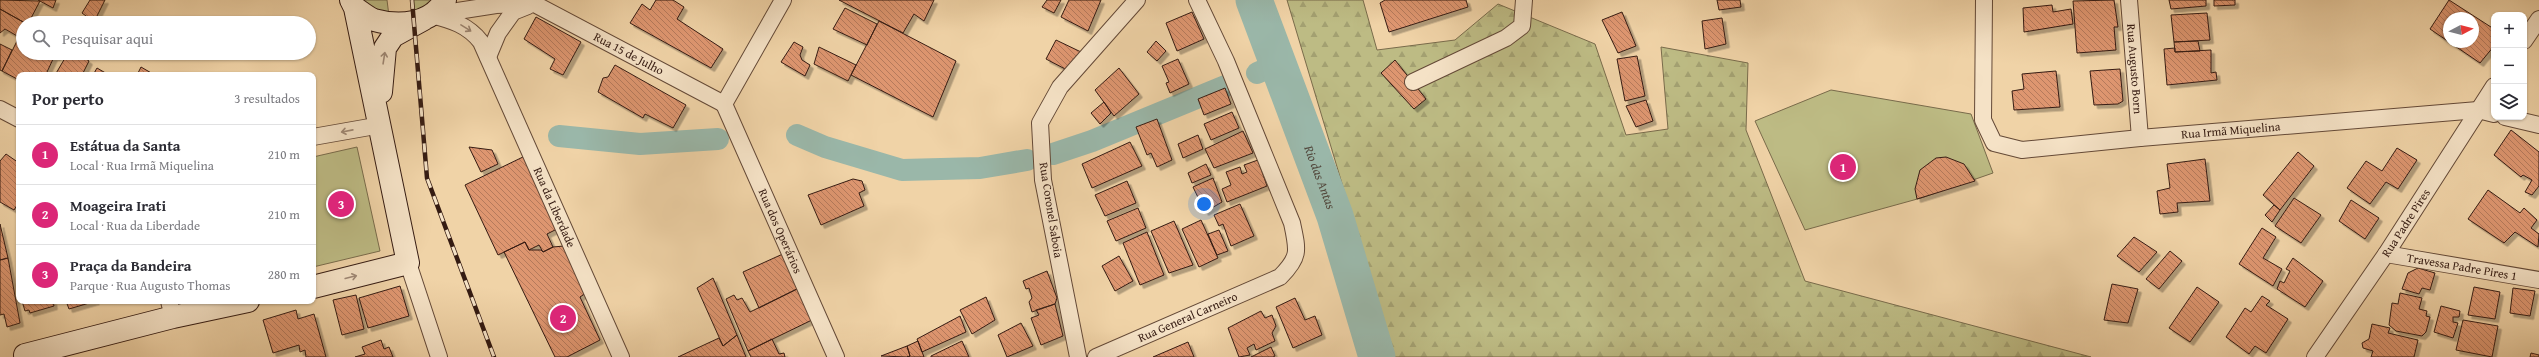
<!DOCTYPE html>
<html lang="pt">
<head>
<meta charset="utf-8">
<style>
	:root { --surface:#fff; --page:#f7f7f7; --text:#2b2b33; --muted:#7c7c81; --line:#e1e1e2; --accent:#db2777 }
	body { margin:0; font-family:"Gentium Book Plus",serif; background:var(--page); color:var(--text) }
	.controls { position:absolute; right:12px; top:12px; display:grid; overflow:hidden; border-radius:8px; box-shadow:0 1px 3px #0004 }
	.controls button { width:36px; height:36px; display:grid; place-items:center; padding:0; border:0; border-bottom:1px solid var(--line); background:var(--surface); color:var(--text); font:20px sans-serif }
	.compass { position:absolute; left:2443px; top:12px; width:36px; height:36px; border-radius:50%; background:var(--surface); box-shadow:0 1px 3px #0004; rotate:83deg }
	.you { position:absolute; left:1204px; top:204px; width:14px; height:14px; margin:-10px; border:3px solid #fff; border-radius:50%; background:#1a73e8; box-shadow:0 0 0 6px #1a73e833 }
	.badge { display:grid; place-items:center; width:26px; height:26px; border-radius:50%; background:var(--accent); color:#fff; font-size:13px; font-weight:700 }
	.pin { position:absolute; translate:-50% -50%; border:2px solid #fff; box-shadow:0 1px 4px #0006 }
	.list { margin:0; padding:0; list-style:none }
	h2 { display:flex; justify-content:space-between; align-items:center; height:52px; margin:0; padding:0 16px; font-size:17px }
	h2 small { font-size:13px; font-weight:400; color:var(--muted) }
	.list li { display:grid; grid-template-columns:26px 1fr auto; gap:12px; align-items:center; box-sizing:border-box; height:60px; padding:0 16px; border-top:1px solid var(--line) }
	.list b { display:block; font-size:15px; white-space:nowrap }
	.list p { margin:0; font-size:13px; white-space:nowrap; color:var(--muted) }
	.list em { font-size:13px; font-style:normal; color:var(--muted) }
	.icon { flex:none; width:22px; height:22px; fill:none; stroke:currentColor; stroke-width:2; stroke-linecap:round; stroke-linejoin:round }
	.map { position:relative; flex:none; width:2539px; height:357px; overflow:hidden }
	.search { position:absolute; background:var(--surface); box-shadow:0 1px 3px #0004; left:16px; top:16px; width:300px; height:44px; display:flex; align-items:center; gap:10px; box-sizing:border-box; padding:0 14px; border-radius:22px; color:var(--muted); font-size:15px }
	.panel { position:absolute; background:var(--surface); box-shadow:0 1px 3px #0004; left:16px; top:72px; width:300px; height:232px; border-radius:8px }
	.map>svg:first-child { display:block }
	.green { fill:#bdbb84; stroke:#796b4b }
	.forest { fill:url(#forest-firs); stroke:#796b4b }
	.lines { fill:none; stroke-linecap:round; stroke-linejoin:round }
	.canal { stroke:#9ab7a9; stroke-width:22 }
	.river { stroke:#9ab7a9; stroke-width:37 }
	.building { fill:url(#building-back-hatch); stroke:#351b12; fill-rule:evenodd; filter:url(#shadow) }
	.street-casing { stroke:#644937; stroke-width:18 }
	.secondary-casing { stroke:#351b12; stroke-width:24 }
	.street { stroke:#f5e2c6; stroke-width:16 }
	.secondary { stroke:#f5e2c6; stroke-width:22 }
	.rail-casing { stroke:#351b12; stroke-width:4.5 }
	.rail { stroke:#f5e2c6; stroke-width:3; stroke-dasharray:9; stroke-linecap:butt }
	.oneway { stroke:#9f8875 }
	.labels { text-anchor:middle; stroke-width:3; stroke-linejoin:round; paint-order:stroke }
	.street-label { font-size:12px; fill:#351b12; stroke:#f5e2c6 }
	.water-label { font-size:13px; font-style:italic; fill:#534a3f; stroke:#f5e2c6 }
</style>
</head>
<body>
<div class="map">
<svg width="2539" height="357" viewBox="0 0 2539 357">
	<defs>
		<pattern id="forest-firs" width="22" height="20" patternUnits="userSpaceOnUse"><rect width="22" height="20" fill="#bdbb84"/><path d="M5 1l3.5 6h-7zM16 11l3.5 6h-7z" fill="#a3a071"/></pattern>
		<pattern id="building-back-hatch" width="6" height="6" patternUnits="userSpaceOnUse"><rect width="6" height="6" fill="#de9670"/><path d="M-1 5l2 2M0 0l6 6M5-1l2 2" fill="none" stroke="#b57a5b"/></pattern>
		<filter id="shadow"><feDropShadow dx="3.5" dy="3.5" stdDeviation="0" flood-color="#0004"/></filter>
	</defs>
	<rect width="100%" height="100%" fill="#f0d3a7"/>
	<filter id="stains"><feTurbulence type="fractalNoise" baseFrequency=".005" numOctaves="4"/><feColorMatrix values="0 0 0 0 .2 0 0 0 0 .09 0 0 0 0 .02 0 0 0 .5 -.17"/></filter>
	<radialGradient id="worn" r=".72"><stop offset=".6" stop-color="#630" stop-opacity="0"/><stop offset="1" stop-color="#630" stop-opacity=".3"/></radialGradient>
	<path class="green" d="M360 0H387L389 16Z
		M413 0H432L414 14Z
		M1831 90 1971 114 1993 173 1921 198 1805 230 1755 121Z
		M357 147 380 251 313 267V157Z"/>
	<path class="forest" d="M1287 0H1363L1377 50 1455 40 1498 4 1595 44 1626 135 1668 129 1661 47 1748 63 1746 130 1805 281 2091 357H1394Z"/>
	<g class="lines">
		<path class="canal" d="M1257 73 1278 64
			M797 135 825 147 902 170 980 168 1027 160
			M559 136 640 144 718 139
			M1053 154 1092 141 1228 85"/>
		<path class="river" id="s1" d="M1254 0 1335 216 1377 357"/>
	</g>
	<path class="building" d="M0 0 40 1 30 20 33 23H25L0 9Z
		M38 0H56L53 8Z
		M90 0H105L94 22 82 13Z
		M656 0H673L684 7 677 19 723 49 711 68 630 23 642 4 650 10Z
		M839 0H934L924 21 914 14 903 33Z
		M1047 0H1061L1054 13 1042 7Z
		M1069 0H1101L1088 31 1061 17Z
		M1385 0H1466L1468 7 1389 32 1380 3Z
		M1717 0H1740L1741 7 1719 10Z
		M2114 0 2118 27H2114L2116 50 2077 53 2073 1Z
		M2169 0H2206V6L2171 9Z
		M2214 0H2235V5L2214 6Z
		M2449 0 2494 29V46L2480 63 2430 29ZM2449 18H2473V42H2449Z
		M2052 5 2053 12 2071 9 2073 24 2024 32 2023 8Z
		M845 8 877 24 867 45 833 29Z
		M0 9 25 23H23V29L19 37 5 29 0 33Z
		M1192 12 1204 39 1177 51 1166 23Z
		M1622 12 1636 46 1618 53 1602 20Z
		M2207 13 2210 40 2174 42 2171 15Z
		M536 17 581 42 563 75 550 69 555 59 524 39Z
		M1722 18 1726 44 1705 49 1702 21Z
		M879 21 956 61 933 117 851 75Z
		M23 29V53H59L57 57H54L47 72 49 75H19V80L2 71Z
		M1056 40 1081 52 1069 71 1046 59Z
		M1156 41 1166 51 1157 61 1147 52Z
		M2198 41 2200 51 2175 52 2174 42Z
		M794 42 803 47 800 55 802 60 810 65 805 76 781 62Z
		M0 44 12 50 2 71 0 70Z
		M819 47 856 65 848 81 814 64Z
		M2175 48V52L2211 50V73L2216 72 2217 80 2167 85 2164 49Z
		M68 53H77L89 61 82 75H55Z
		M1637 56 1645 96 1625 101 1617 59Z
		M1178 59 1189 84 1170 93 1166 83 1169 82 1162 66Z
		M1395 60 1426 99 1414 109 1381 73Z
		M615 65 686 105 673 128 645 114 643 118 598 92 603 78 608 77Z
		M141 67 153 74V75H137Z
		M97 68 109 75H93Z
		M1119 68 1139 94 1114 116 1095 90Z
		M2120 69 2123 101 2118 104 2094 105 2090 71Z
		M2056 71 2060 107 2014 110 2012 91 2024 89 2022 74Z
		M1225 88 1231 104 1204 115 1198 99Z
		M1646 100 1653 121 1636 127 1626 106Z
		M1104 102 1111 113 1100 124 1091 113Z
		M1232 112 1239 128 1211 140 1204 124Z
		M1157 119 1172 160 1157 167 1151 153 1147 155 1136 127Z
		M2511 130 2539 152V186L2532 195 2525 192 2532 180 2523 175 2521 177 2494 155Z
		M1243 131 1253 153 1214 168 1205 149Z
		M1198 135 1203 149 1183 158 1178 144Z
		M1130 142 1142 166 1092 188 1082 164Z
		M469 147 492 150 498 164 481 172Z
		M2397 148 2417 160 2398 189 2386 182 2370 204 2347 188 2366 161 2382 171Z
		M2298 152 2314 166 2280 210 2263 195Z
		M6 154 19 163V202L14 210 0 202V161Z
		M525 156 559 228 547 234 553 247 543 252 539 245 529 250 525 242 498 255 465 185Z
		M1946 157 1964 164 1975 181 1917 199 1915 189 1920 170 1936 158Z
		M2205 159 2210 201 2177 203 2178 212 2160 214 2157 191 2170 188 2167 164Z
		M1258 160 1267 186 1227 202 1222 189 1231 185 1226 172 1240 167 1242 174 1247 172 1244 165Z
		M1206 164 1211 175 1192 183 1188 173Z
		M1213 178 1222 202 1205 212 1193 187Z
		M853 179 862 181 865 190 859 193 864 206 821 225 808 195Z
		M1127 181 1136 203 1105 216 1095 195Z
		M2488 190 2520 213 2524 208 2537 220 2531 228 2539 234 2538 247 2515 232 2504 243 2468 219Z
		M2294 198 2321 215 2301 243 2275 226Z
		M2351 200 2379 218 2365 239 2339 221Z
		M1240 204 1254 236 1231 246 1223 224 1219 226 1214 215Z
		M2274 205 2280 210 2272 222 2265 215Z
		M1138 208 1146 228 1116 241 1107 221Z
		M1201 220 1218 258 1199 267 1182 229Z
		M1174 221 1193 265 1169 273 1151 231Z
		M0 224 8 258 0 260Z
		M2262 228 2276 237 2263 258 2282 269 2273 286 2239 264Z
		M1219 230 1228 251 1217 255 1208 234Z
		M1147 232 1164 275 1140 285 1123 243Z
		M2134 237 2157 252 2139 272 2117 256Z
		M525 242 529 250H541L543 252 553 247 564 246 586 293 580 297 600 340 567 357H555L504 252Z
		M2170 251 2182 261 2159 289 2146 279Z
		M785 253 801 287 759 308 743 272Z
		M1119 256 1133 281 1115 291 1102 266Z
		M8 258 20 323 7 327 4 314 0 315V260Z
		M2293 258 2323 281 2305 307 2277 289 2280 281 2284 283 2290 271 2286 269Z
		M2418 268 2435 273 2430 290 2422 288 2419 294 2402 289 2408 273Z
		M1047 271 1057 298 1055 304 1032 312 1029 302 1032 298 1029 288 1026 289 1023 281Z
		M713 278 737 335 723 346 697 288Z
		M2112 284 2138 289 2128 323 2104 320Z
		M400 286 409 316 368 328 359 298Z
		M801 287 814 319 748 351 726 299 734 295 737 300 742 298 750 312Z
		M2197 287 2219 302 2190 342 2169 328Z
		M2474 287 2500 292 2495 319 2468 315Z
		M2513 288 2535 291 2530 316 2510 313Z
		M2400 293 2422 298 2419 309 2427 311 2426 316 2430 317 2426 332 2422 336 2396 331 2389 325 2392 303 2398 304Z
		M356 295 364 329 342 335 333 300Z
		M2262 296 2270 301 2266 305 2288 319 2266 353 2255 346 2249 354 2226 337 2245 308 2251 312Z
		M986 297 995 320 972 334 960 310Z
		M1295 298 1305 320 1315 316 1322 335 1293 348 1276 307Z
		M22 301H53L54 306 30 313 29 310 25 311Z
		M66 301H96L69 309Z
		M1055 304 1063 336 1041 345 1031 318 1039 315 1036 310Z
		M2441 306 2460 311 2459 317H2453V322L2458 323 2453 338 2434 332Z
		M296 310 298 319 314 314 326 357H306L305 350 300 352 299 345 273 353 263 320Z
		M1261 311 1265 318 1272 315 1276 326 1272 333 1275 341 1256 350 1254 344 1247 348 1250 355 1239 357 1228 328Z
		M960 316 966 332 922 352 917 339Z
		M2463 320 2498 326 2492 357 2456 350Z
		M1021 323 1033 346 1007 357 998 335Z
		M2372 324 2390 328 2388 333 2418 340 2414 357H2371L2373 351 2363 348 2362 343 2369 339Z
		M737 335 746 357H678L719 338 723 346Z
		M772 339 779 354 784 353 785 357H751L748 351Z
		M381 340 384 349 389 347 393 357H355L365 354 362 347Z
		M918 341 924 357H907L910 356 907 346Z
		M962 341 969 357H931V356Z
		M1188 342 1194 357H1153Z
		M907 346 910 356 907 357 881 356Z
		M1271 347 1275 356 1273 357H1251Z
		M2531 353 2539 355V357H2530Z"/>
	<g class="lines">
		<defs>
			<g id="street">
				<path id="s2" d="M527 0 724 104"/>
				<path id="s3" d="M1984 0 1983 120 1994 143 2022 150 2140 138 2478 110 2494 114"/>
				<path id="s4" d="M2129 0 2140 138"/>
				<path d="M438 14 496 5 533 4"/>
				<path id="s5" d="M431 15C451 20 468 25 481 42L621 357"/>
				<path d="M2524 41 2539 19"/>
				<path d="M488 57 498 33 513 12 528 6"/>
				<path d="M1413 82 1506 38 1522 26 1524 0"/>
				<path id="s6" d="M724 104 836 357"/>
				<path d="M724 104 783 0"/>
				<path d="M0 109 19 119"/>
				<path d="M2505 117 2539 125"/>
				<path d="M313 137 381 125"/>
				<path id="s7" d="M2386 254 2539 280"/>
				<path d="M408 263 439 357"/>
				<path d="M169 301 173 317"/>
				<path d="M1078 357 1043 180 1040 123 1060 87 1137 0"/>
				<path id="s8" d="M1096 357 1280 277C1300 257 1298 251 1292 223L1226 61 1197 0"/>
				<path id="s9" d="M2315 357 2386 254 2494 86"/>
			</g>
			<path id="secondary" d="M355 8C361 12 368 18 374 20 399 27 431 25 445 0
				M381 92 385 48 393 36 424 19
				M313 287 408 263 355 8 351 0
				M26 357 25 355 173 317 248 301"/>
		</defs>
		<use href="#street" class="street-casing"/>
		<use href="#secondary" class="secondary-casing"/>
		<use href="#street" class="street"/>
		<use href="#secondary" class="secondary"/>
		<defs>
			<path id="rail" d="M412 0 427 178 494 357"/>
		</defs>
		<use href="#rail" class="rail-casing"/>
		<use href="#rail" class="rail"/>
	</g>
	<defs><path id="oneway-shaft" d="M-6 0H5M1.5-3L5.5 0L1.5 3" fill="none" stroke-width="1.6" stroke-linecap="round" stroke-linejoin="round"/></defs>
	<g class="oneway">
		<use href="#oneway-shaft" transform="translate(466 28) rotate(32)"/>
		<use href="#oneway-shaft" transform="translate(384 58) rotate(-81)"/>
		<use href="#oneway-shaft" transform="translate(347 131) rotate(169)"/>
		<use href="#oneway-shaft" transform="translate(351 277) rotate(-14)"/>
	</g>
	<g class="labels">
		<g class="street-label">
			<text dy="4" stroke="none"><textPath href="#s2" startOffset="115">Rua 15 de Julho</textPath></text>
			<text dy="4" stroke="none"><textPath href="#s4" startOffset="69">Rua Augusto Born</textPath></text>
			<text dy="4" stroke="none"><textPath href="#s3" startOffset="384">Rua Irmã Miquelina</textPath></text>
			<text dy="4" stroke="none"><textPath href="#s5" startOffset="239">Rua da Liberdade</textPath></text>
			<text transform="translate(1051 210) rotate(81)" y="4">Rua Coronel Saboia</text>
			<text dy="4" stroke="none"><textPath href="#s9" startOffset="162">Rua Padre Pires</textPath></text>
			<text dy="4" stroke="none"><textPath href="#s6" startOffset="139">Rua dos Operários</textPath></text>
			<text dy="4" stroke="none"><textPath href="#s7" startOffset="77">Travessa Padre Pires 1</textPath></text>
			<text dy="4" stroke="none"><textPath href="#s8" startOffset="100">Rua General Carneiro</textPath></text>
		</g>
		<g class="water-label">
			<text dy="5" stroke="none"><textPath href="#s1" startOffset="189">Rio das Antas</textPath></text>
		</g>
	</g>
	<rect width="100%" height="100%" filter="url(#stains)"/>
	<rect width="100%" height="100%" fill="url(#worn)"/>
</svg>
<div class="controls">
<button>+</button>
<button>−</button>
<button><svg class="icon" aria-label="layers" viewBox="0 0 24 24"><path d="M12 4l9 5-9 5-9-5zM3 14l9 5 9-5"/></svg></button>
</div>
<svg class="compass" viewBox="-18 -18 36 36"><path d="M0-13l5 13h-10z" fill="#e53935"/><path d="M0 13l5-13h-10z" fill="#7c7c81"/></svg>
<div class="you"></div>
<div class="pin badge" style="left:1843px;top:167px">1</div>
<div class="pin badge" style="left:563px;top:318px">2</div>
<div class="pin badge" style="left:341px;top:204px">3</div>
<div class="search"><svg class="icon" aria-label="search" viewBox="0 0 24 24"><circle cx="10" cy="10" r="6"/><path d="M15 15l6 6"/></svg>Pesquisar aqui</div>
<section class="panel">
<h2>Por perto<small>3 resultados</small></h2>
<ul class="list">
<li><span class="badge">1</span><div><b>Estátua da Santa</b><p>Local · Rua Irmã Miquelina</p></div><em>210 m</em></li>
<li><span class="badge">2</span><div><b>Moageira Irati</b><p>Local · Rua da Liberdade</p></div><em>210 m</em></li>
<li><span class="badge">3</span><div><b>Praça da Bandeira</b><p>Parque · Rua Augusto Thomas</p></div><em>280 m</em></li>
</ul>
</section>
</div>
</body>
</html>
